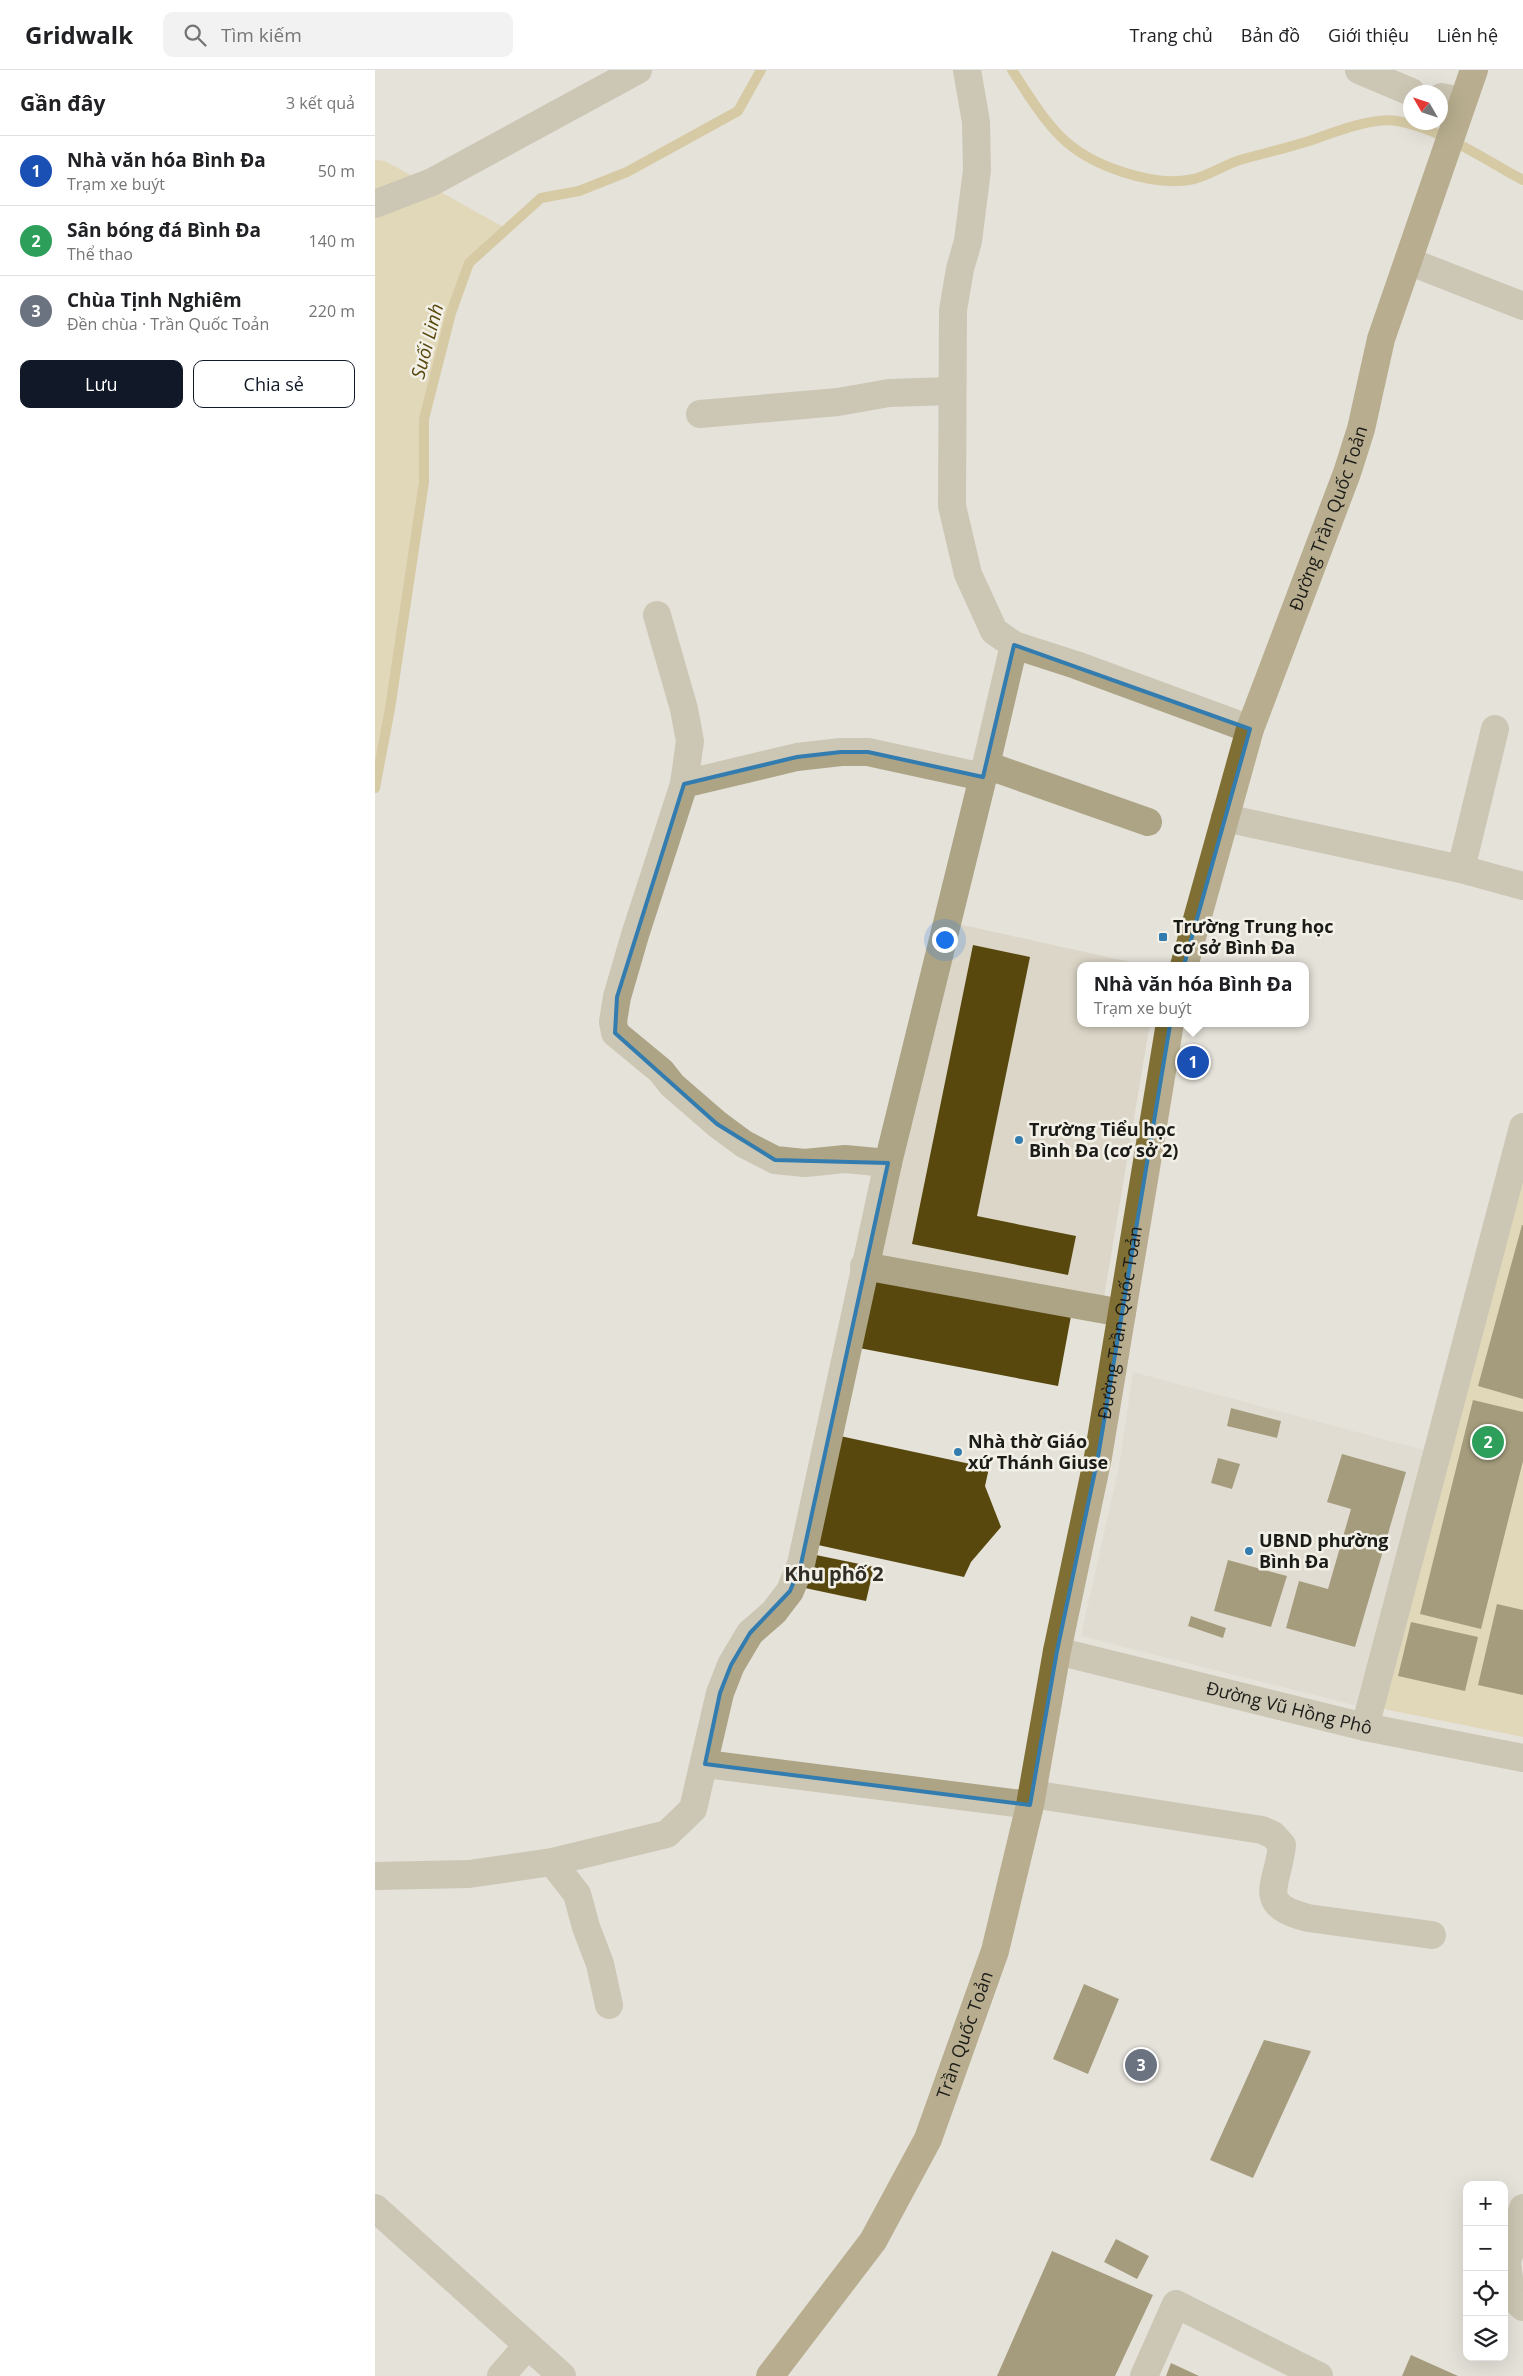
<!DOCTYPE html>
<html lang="vi">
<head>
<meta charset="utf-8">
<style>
	:root { --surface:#fff; --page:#f2f2f2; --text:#202124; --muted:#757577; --line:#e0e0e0; --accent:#111827 }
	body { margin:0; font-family:"Open Sans",sans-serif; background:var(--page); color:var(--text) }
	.controls { position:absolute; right:15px; bottom:15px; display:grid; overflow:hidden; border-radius:10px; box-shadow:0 5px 20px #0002 }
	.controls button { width:45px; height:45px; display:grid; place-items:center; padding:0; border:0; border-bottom:1px solid var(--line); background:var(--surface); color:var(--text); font:25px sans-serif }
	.compass { position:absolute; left:1028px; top:15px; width:45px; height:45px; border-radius:50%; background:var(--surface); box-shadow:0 5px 20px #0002; rotate:309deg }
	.you { position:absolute; left:569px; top:869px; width:18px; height:18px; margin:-12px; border:4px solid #fff; border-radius:50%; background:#1a73e8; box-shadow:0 0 0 8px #1a73e833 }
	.badge { display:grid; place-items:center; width:32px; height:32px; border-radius:50%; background:var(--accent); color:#fff; font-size:16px; font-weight:700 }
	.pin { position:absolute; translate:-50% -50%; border:2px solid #fff; box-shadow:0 1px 5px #0006 }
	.popup { position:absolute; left:702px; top:892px; width:232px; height:65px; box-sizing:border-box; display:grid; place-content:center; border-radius:10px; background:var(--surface); filter:drop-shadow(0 1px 4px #0005); font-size:16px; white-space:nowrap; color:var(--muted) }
	.popup b { font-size:19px; color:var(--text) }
	.popup::after { content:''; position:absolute; left:50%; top:100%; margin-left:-10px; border:10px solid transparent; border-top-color:var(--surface) }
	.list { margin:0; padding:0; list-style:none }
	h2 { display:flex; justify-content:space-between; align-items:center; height:65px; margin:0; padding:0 20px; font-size:21px }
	h2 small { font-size:16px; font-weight:400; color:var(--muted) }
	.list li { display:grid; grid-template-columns:32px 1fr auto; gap:15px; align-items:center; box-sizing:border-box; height:70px; padding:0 20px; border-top:1px solid var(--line) }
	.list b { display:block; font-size:19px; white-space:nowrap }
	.list p { margin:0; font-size:16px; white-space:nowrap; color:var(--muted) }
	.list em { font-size:16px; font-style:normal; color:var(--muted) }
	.actions { display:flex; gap:10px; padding:15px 20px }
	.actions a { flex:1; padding:11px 0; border:1px solid var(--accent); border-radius:10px; text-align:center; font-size:18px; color:var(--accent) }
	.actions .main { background:var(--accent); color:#fff }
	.icon { flex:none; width:28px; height:28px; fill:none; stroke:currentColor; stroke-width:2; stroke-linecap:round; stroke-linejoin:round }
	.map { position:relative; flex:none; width:1148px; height:2306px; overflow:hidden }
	header { display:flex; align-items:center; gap:30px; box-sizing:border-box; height:70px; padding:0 25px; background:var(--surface); border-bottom:1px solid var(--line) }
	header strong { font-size:24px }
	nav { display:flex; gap:28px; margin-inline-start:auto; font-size:18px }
	.search { width:350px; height:45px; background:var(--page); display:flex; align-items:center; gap:12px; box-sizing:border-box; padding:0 18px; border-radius:10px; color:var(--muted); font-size:19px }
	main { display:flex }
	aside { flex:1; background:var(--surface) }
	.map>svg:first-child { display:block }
	.built { fill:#dbd6c7 }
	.green { fill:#dbc990 }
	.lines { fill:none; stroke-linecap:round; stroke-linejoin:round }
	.stream { stroke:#c3ad64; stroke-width:10 }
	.building { fill:#58480d }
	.minor { stroke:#ada486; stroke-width:28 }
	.major { stroke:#806f34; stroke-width:28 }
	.marked { fill:none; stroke:#327cb0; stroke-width:4; stroke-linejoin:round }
	.poi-dot { fill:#327cb0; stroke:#f2f0e7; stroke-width:2 }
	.labels { text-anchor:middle; stroke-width:5; stroke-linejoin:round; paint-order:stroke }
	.street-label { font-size:18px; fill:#1b1b18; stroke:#f2f0e7 }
	.poi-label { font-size:18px; font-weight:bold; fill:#1b1b18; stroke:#f2f0e7; text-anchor:start }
	.water-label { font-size:19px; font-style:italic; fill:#58480f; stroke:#f2f0e7 }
	.quarter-label { font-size:20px; font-weight:bold; fill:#2f2d26; stroke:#f2f0e7 }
</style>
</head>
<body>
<header>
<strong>Gridwalk</strong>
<div class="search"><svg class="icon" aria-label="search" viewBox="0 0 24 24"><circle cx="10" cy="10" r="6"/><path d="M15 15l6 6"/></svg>Tìm kiếm</div>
<nav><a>Trang chủ</a><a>Bản đồ</a><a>Giới thiệu</a><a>Liên hệ</a></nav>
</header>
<main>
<aside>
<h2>Gần đây<small>3 kết quả</small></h2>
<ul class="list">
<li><span class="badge" style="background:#1a4fb4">1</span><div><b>Nhà văn hóa Bình Đa</b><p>Trạm xe buýt</p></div><em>50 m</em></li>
<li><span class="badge" style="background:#2e9e5b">2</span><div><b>Sân bóng đá Bình Đa</b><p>Thể thao</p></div><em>140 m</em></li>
<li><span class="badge" style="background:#6b7280">3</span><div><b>Chùa Tịnh Nghiêm</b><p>Đền chùa · Trần Quốc Toản</p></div><em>220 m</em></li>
</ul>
<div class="actions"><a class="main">Lưu</a><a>Chia sẻ</a></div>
</aside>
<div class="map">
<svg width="1148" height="2306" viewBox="0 0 1148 2306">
	<rect width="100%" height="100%" fill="#e5e2da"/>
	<path class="built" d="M583 854 773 896H706V953H775L729 1227 505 1186Z
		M758 1302 1049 1380 982 1636 706 1566 744 1396Z"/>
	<path class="green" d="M0 90 10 91 132 159 94 193 76 243 49 349V412L15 639 0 718Z
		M1148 1105V1667L1009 1639Z"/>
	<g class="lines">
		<path class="stream" d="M637 0C652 23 667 48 686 67 715 96 779 118 819 109 835 105 849 95 865 90 889 83 913 78 937 70 960 62 998 47 1022 51 1065 58 1110 90 1148 110
			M0 718 15 639 49 412V349L76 243 94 193 166 128 204 121 252 102 363 41 386 0"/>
	</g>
	<path class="building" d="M598 875 655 887 602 1146 701 1166 693 1205 537 1174Z
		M1147 1155H1148V1329L1103 1316Z
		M498 1210 696 1246 683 1316 484 1278Z
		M1098 1330 1148 1342V1391L1106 1559 1045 1544Z
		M856 1338 906 1351 902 1368 852 1356Z
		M465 1366 614 1398 610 1416 626 1457 596 1492 589 1507 443 1475Z
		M967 1384 1031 1402 980 1577 911 1558 924 1511 953 1519 976 1439 952 1432Z
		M843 1388 865 1394 857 1419 836 1413Z
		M441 1485 499 1497 491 1531 430 1518Z
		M853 1490 912 1506 896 1557 839 1541Z
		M1122 1534 1148 1540V1625L1103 1615Z
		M816 1546 851 1558 848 1568 813 1556Z
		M1036 1552 1103 1567 1090 1621 1023 1606Z
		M709 1914 744 1929 713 2004 678 1989Z
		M889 1970 936 1981 878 2108 835 2090Z
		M741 2169 774 2186 762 2209 729 2192Z
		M677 2181 778 2225 740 2306H622Z
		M1036 2285 1083 2306H1027Z
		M796 2293 824 2306H791Z"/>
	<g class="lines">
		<g class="minor">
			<path d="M592 0 601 52 602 100 593 171 585 199 578 240 577 436 593 504 619 561 639 575"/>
			<path d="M984 0 1036 22"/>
			<path d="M1066 27 1088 31"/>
			<path d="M0 134 57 112 263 0"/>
			<path d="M1033 191 1148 236"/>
			<path d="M325 344 463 332 514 323 576 321"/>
			<path d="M282 545 309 639 315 671 309 714"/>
			<path d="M611 695 773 752"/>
			<path d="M850 748 1086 799 1148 816"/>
			<path d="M1086 799 1120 659"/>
			<path d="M513 1093 470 1089 430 1093 400 1090 369 1074 342 1054 297 1015 286 1001 240 963 238 952 242 927 260 865 309 714 422 687 466 682H493L608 707"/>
			<path d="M489 1196 747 1243"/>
			<path id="s1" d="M682 1581 990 1657 1148 1688"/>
			<path d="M990 1657 1148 1057"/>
			<path d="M330 1694 655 1735"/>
			<path d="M657 1724 887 1760 898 1765 907 1775C903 1816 879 1834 933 1848L1057 1865"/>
			<path d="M177 1792 202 1824 211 1857 225 1894 234 1935"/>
			<path d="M0 1806 94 1804 177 1792 292 1764 318 1739 345 1623 356 1595 375 1563 399 1542 415 1521 426 1494 513 1093 611 695 639 575 701 595 875 659"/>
			<path d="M0 2138 187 2306"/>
			<path d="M1148 2138 1132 2192 1136 2225 1148 2237"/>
			<path d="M126 2306 152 2276"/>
			<path d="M769 2306 801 2234 944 2306"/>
		</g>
		<g class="major">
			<path id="s2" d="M809 896 875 659 972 403 986 359 1006 269 1099 0"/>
			<path id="s3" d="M395 2306 498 2171 553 2069 620 1881 655 1735 682 1581 723 1387 795 953"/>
		</g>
	</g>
	<path d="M0 0H1148V2306H0ZM639 575 875 659 799 931 723 1387 682 1581 655 1735 330 1694 345 1623 356 1595 375 1563 415 1521 426 1494 513 1093 400 1090 342 1054 240 963 242 927 309 714 422 687 466 682H493L608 707Z" fill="#e5e2da" fill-opacity=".55" fill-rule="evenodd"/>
	<path class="marked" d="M639 575 875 659 799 931 723 1387 682 1581 655 1735 330 1694 345 1623 356 1595 375 1563 415 1521 426 1494 513 1093 400 1090 342 1054 240 963 242 927 309 714 422 687 466 682H493L608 707Z"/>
	<g class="poi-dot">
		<rect x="783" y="862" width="10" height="10" rx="2.5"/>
		<circle cx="644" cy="1070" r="5"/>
		<circle cx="583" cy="1382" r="5"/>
		<circle cx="874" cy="1481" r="5"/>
	</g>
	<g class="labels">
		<g class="street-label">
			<text dy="6" stroke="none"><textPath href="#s2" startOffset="471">Đường Trần Quốc Toản</textPath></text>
			<text dy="6" stroke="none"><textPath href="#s3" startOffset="1126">Đường Trần Quốc Toản</textPath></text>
			<text dy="6" stroke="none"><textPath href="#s1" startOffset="239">Đường Vũ Hồng Phô</textPath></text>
			<text dy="6" stroke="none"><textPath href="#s3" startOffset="396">Trần Quốc Toản</textPath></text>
		</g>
		<g class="poi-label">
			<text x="798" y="863">Trường Trung học<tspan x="798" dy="21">cơ sở Bình Đa</tspan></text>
			<text x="654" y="1066">Trường Tiểu học<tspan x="654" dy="21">Bình Đa (cơ sở 2)</tspan></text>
			<text x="593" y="1378">Nhà thờ Giáo<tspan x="593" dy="21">xứ Thánh Giuse</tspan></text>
			<text x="884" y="1477">UBND phường<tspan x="884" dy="21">Bình Đa</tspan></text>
		</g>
		<g class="water-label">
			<text transform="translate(52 271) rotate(-75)" y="7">Suối Linh</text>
		</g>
		<g class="quarter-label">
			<text x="459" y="1511">Khu phố 2</text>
		</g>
	</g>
</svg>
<div class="controls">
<button>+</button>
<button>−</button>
<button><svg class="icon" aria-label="locate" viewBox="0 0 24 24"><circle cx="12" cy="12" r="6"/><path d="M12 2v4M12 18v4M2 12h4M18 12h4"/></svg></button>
<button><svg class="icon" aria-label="layers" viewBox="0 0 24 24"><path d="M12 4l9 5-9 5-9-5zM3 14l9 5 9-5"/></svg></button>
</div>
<svg class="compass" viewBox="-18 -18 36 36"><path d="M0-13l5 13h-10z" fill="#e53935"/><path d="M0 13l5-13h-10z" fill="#757577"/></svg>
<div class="you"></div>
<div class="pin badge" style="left:818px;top:992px;background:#1a4fb4">1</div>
<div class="popup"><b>Nhà văn hóa Bình Đa</b>Trạm xe buýt</div>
<div class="pin badge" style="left:1113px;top:1372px;background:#2e9e5b">2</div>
<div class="pin badge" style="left:766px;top:1995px;background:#6b7280">3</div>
</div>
</main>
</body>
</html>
